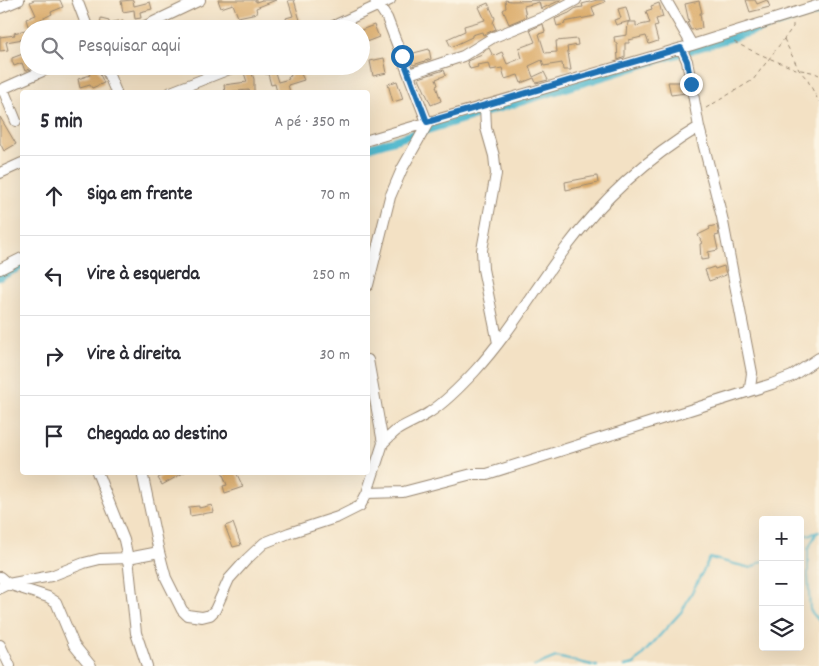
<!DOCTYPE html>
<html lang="pt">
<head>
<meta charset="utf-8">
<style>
	:root { --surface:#fff; --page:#f2f2f3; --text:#2b2b33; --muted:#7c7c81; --line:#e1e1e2 }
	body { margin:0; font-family:Dekko,sans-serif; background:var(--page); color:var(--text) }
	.controls { position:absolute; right:15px; bottom:15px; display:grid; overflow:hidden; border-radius:5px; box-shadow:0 5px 20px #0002 }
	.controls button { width:45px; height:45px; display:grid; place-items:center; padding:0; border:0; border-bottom:1px solid var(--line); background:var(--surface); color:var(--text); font:25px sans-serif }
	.stop { position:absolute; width:15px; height:15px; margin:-11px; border:4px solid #1f6fb2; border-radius:50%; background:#fff }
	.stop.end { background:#1f6fb2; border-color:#fff; box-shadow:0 1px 5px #0008 }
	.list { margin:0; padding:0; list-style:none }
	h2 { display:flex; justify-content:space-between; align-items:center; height:65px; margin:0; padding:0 20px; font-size:21px }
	h2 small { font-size:16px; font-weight:400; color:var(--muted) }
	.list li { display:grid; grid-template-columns:32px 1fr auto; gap:15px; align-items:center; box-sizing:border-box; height:80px; padding:0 20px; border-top:1px solid var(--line) }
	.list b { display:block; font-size:19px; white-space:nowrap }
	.list em { font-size:16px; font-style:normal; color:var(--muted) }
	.icon { flex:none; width:28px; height:28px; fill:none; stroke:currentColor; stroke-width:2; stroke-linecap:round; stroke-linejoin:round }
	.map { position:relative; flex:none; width:819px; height:666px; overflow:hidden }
	.search { position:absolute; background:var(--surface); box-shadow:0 5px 20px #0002; left:20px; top:20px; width:350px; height:55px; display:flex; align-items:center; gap:12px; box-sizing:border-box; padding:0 18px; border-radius:28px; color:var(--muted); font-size:19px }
	.panel { position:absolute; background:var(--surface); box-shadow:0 5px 20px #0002; left:20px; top:90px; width:350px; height:385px; border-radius:5px }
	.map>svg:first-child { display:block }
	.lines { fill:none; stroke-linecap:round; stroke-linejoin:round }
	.stream { stroke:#4fb8cd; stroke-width:2 }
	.canal { stroke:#4fb8cd; stroke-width:8 }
	.building { fill:#dcac6b }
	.minor-casing { stroke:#978671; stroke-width:12 }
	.path { stroke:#978671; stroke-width:1; stroke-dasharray:4 4; stroke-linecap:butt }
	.minor { stroke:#fff; stroke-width:10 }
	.route { stroke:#1f6fb2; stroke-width:6 }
</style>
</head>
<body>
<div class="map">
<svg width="819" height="666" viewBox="0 0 819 666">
	<rect width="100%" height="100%" fill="#fcf5e5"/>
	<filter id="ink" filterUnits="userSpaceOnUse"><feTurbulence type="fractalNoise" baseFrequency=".02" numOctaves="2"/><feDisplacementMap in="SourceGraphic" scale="10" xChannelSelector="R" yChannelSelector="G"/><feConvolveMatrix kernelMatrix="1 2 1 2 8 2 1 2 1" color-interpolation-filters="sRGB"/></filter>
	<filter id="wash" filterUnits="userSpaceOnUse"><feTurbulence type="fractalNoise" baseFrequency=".0096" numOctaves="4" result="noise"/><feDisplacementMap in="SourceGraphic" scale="20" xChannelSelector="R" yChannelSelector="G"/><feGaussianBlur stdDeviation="1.12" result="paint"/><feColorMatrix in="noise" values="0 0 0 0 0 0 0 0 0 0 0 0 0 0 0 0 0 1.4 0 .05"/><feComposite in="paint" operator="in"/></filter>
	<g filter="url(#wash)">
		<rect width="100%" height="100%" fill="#f3e1c4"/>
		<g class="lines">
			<path class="stream" d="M817 532 808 549V575L810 610 819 621
				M800 537 819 532
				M534 666 556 657 597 666
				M624 666 634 664 682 611 710 558 751 568 763 561"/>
			<path class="canal" d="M368 148 819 11
				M0 277 22 266"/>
		</g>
		<g id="blocks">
			<path class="building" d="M34 0H60L63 7 51 12 52 14 28 26 26 19 36 15 30 2Z
				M133 0 134 6 150 2 152 9 140 12 141 18 135 19 134 10 123 12 121 1Z
				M218 0H256V2L262 0H276L256 8 257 13 238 17 233 4 221 8Z
				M288 0H294L302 27 289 29 286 18 293 16Z
				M505 0 511 1 561 0 541 9 539 2 524 6 526 17 509 24 503 10 506 8Z
				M597 0H604L605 2 592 7 595 16 564 22 565 24 557 26 555 19 569 13 576 8 583 7 582 4Z
				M746 0H755L757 4 767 0 770 7 750 12Z
				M699 1 702 13H700L702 28 691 30 687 22H689L685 4Z
				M488 3 495 18 493 23 496 29 483 35 482 32 472 35V37L451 47 447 39 465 31 464 26 485 20 479 7Z
				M659 3 663 17 656 19 658 25 654 26 658 41 649 44 646 36 629 40V43H625V57L618 60 617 43H615L614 37 627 35 628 22H636V26L650 23 646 11 652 9 651 6Z
				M626 7 630 21 616 25 614 20 621 18 618 9Z
				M101 18 109 20V23L123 20 124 28 106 29 94 26 100 25Z
				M543 24 545 32 539 34 545 53 557 52 556 41 577 39 578 45 567 47 571 70H563L562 63 544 66 542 60 529 66 533 77 544 72 548 80 536 83 534 78 521 83 518 75 505 79 502 68 491 70 489 63 477 65 478 67 470 69 467 61 482 55 481 53 489 48 493 56 502 52 507 64 522 58 519 48 535 42 530 30Z
				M374 25 379 37 366 42 361 30Z
				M29 29 30 69 25 71 22 63 14 66 12 61V58L28 52 23 39 6 42 8 50 0 51V37L15 35 14 33Z
				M429 49 431 59 413 65 410 54Z
				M384 58 387 73 373 76 370 61Z
				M86 66H96L104 83 92 88 90 85 80 88 78 79 90 75Z
				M262 66H273L278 82 289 79 288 77 291 76 288 66H297L304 80 288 85 290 92H277L275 84 271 85 268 74H265Z
				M444 70 446 75 436 79 438 85 436 86 441 101 431 105 419 78Z
				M251 71 254 79V92H250L249 90 225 92 224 85 247 82 244 73Z
				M397 81 403 99 393 102 388 84Z
				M668 82H681V85H684L686 93 671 95Z
				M0 117 16 144 4 151 0 143Z
				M597 176 598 183 566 190 565 182Z
				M717 225 719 235 715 236 718 250 708 252 709 259 701 260 700 244 702 243 698 235 710 229 709 227Z
				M724 266 726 275 709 281 705 270 714 267 715 269Z
				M169 472H185L162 485 158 478Z
				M222 472H236L243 487 225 493 223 486 227 485Z
				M212 505 214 512 190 516 189 507 199 506V508Z
				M233 523 241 545 233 547 225 526Z"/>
		</g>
	</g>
	<g filter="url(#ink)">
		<use href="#blocks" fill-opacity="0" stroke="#978671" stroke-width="1"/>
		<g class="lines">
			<defs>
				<path id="minor" d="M77 0 88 29
					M375 0 387 18 427 122
					M666 0 692 45 819 5
					M0 8 19 0
					M139 29 200 0
					M327 29 390 0
					M681 48 687 61 699 127 722 217 752 373 750 388 747 392
					M105 66 116 92
					M409 74 463 56 494 37 546 16 576 0
					M3 89 16 121
					M0 90 54 66
					M171 92 237 66
					M485 105 486 128 494 156 496 174 482 250 483 269 498 343
					M368 140 692 45
					M0 173 22 163
					M0 269 22 258
					M368 285 390 197 402 169 429 121
					M383 443C388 438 392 434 397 430 408 423 420 419 430 412 447 401 462 385 475 371 509 334 535 289 565 249 601 201 647 158 699 127
					M97 472 124 540 128 558 136 633 147 666
					M142 472 159 552 166 578 182 610 187 615 202 617 210 615 215 610 229 579 247 559 264 543 289 533 338 517 360 506 367 493 383 443 368 360
					M367 493 403 492 472 474H487L772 384 792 376 819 358
					M0 577 8 584 48 597 56 602 74 645 91 666
					M0 588 8 584 51 576 84 563 100 559 128 558 159 552
					M0 645 10 666"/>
			</defs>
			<use href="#minor" class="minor-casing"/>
			<path class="path" d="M784 39 799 70 807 79 819 102
				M734 42C754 52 775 61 796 69 804 71 812 71 819 75
				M706 108 753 80 793 27V22"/>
			<use href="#minor" class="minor"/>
		</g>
	</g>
	<g class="lines" filter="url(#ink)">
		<path class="route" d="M402 56 427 122 681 48 687 61 691 84"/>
	</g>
</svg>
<div class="controls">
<button>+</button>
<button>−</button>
<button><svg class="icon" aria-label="layers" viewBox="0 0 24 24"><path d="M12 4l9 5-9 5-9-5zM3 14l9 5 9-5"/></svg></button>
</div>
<div class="stop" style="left:402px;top:56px"></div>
<div class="stop end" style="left:691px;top:84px"></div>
<div class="search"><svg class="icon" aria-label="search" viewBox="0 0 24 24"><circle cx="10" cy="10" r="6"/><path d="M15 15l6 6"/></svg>Pesquisar aqui</div>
<section class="panel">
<h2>5 min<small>A pé · 350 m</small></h2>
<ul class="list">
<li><svg class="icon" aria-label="ahead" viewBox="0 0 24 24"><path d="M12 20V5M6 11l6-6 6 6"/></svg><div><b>Siga em frente</b></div><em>70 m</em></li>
<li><svg class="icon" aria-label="left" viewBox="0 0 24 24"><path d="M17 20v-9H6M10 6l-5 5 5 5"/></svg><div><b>Vire à esquerda</b></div><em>250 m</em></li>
<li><svg class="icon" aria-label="right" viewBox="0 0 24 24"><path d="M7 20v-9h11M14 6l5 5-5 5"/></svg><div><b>Vire à direita</b></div><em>30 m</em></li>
<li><svg class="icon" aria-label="arrive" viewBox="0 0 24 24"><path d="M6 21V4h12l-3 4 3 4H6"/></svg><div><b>Chegada ao destino</b></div></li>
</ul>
</section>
</div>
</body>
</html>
